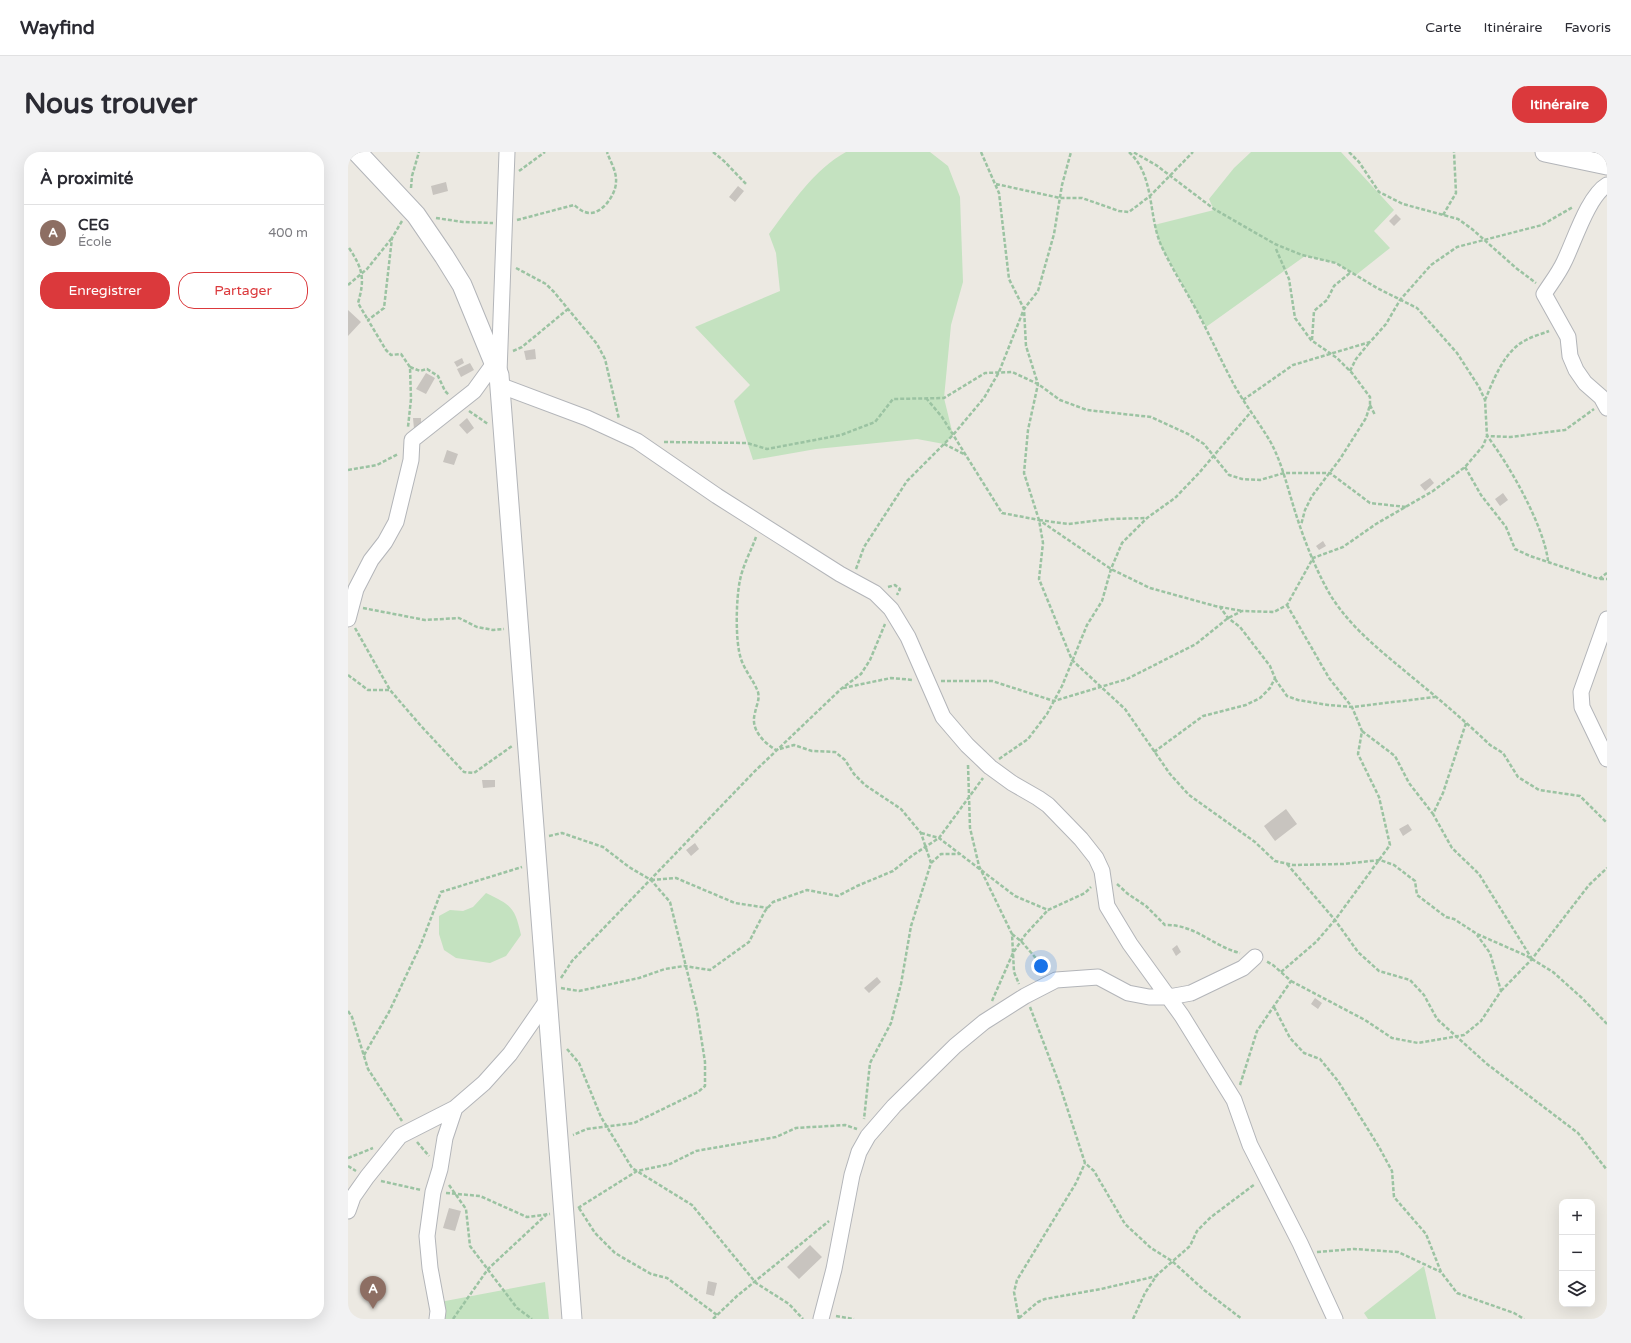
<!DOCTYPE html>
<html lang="fr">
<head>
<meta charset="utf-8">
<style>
	:root { --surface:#fff; --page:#f2f2f3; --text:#2b2b33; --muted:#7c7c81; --line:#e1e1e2; --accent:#db393c }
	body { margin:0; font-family:"Varela Round",sans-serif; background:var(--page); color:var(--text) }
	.controls { position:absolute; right:12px; bottom:12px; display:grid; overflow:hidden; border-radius:8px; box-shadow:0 4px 16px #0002 }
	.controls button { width:36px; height:36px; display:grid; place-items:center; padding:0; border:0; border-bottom:1px solid var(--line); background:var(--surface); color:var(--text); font:20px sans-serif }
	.you { position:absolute; left:693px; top:814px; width:14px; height:14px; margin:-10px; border:3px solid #fff; border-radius:50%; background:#1a73e8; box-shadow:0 0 0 6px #1a73e833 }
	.badge { display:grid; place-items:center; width:26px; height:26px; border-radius:50%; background:var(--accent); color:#fff; font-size:13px; font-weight:700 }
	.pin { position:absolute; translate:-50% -33px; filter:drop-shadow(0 1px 2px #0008) }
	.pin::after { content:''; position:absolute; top:21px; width:14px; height:12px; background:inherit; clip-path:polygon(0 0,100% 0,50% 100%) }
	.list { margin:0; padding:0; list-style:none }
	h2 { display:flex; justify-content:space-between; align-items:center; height:52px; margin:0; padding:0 16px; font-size:17px }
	h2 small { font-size:13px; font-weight:400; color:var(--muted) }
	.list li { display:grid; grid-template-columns:26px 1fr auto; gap:12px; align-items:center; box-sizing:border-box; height:56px; padding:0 16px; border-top:1px solid var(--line) }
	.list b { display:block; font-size:15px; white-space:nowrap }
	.list p { margin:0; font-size:13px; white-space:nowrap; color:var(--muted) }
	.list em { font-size:13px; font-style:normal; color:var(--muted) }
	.actions { display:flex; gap:8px; padding:12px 16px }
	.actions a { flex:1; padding:9px 0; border:1px solid var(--accent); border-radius:16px; text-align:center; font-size:14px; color:var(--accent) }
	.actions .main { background:var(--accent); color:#fff }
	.icon { flex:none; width:22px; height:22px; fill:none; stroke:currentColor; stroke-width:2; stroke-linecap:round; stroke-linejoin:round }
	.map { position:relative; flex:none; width:1259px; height:1167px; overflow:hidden; border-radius:16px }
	header { display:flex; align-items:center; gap:24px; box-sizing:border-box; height:56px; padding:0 20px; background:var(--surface); border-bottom:1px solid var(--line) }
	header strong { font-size:19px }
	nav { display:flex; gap:22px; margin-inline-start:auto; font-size:14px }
	.intro { display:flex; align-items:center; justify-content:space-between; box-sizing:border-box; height:96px; padding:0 24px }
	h1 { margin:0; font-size:28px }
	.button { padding:10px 18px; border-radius:16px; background:var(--accent); color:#fff; font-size:14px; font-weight:700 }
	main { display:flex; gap:24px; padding:0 24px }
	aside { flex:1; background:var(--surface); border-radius:16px; box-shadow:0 4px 16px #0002 }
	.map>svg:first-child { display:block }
	.green { fill:#c4e2c0 }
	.building { fill:#c8c4bf }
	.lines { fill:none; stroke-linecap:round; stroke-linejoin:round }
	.minor-casing { stroke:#b3b5b9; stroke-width:17 }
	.tertiary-casing { stroke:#b3b5b9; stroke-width:21 }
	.path { stroke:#9bc3a2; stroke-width:2.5; stroke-dasharray:4 2; stroke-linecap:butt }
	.minor { stroke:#fff; stroke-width:15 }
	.tertiary { stroke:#fff; stroke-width:19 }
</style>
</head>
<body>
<header>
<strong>Wayfind</strong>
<nav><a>Carte</a><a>Itinéraire</a><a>Favoris</a></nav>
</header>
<div class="intro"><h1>Nous trouver</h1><a class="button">Itinéraire</a></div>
<main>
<aside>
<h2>À proximité<small></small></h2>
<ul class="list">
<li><span class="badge" style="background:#8d6e63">A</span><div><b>CEG</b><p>École</p></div><em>400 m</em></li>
</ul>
<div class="actions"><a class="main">Enregistrer</a><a>Partager</a></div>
</aside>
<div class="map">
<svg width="1259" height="1167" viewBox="0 0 1259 1167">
	<rect width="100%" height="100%" fill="#ece9e2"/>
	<path class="green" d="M498 0H582L600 14 612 45 615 130 603 173 596 246 605 283 596 292 569 287 468 297 405 308 386 249 402 233 347 175 432 139 428 101 421 82C443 53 466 17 498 0Z
		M903 0H993L1046 58 1026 79 1042 96 1008 123 988 111 957 104 858 175 813 94 806 73 866 58 861 47 886 16Z
		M138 741C163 753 167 755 173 783L158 804 142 811 108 806 96 798 91 782V764L102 758 115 759 125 755Z
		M1076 1114 1088 1167H1020L1016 1161Z
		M197 1130 201 1167H94L92 1150Z"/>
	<path class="building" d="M98 30 100 39 85 43 83 34Z
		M390 34 396 39 387 50 381 45Z
		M1048 62 1053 67 1046 74 1041 69Z
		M0 158 13 170 0 184Z
		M187 197 188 207 178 208 176 199Z
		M114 206 116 211 109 215 106 210Z
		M122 211 126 218 113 225 109 217Z
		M78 221 87 226 78 242 68 237Z
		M65 266H73V276L66 277Z
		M119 266 126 276 119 282 111 273Z
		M99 298 110 302 106 313 95 310Z
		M1082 326 1086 331 1077 339 1072 333Z
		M1155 341 1160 348 1152 354 1147 347Z
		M975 389 978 394 971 398 968 394Z
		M134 628H147V635L135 636Z
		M938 657 949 672 927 689 916 674Z
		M1060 672 1064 678 1055 684 1051 677Z
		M347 691 351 697 343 704 338 698Z
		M829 793 833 800 828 804 824 797Z
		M529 825 533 830 521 841 516 836Z
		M967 846 974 851 970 857 963 852Z
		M101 1056 113 1059 107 1079 95 1076Z
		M462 1093 474 1105 451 1127 439 1115Z
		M360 1129 369 1131 366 1144 358 1142Z"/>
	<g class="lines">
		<defs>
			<path id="minor" d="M1259 33C1240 44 1226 90 1216 110 1211 121 1203 131 1196 142L1220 185 1222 204 1228 218 1237 231 1253 245 1259 256
				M151 221 159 0
				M151 233 239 266 289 289 369 344 492 422 527 441 543 457 560 485 595 565 619 593 642 615 664 631 690 646 700 653 733 687 748 706 754 719 759 754 782 792 834 864 886 948 902 993 952 1091 987 1167
				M0 467 8 437 23 408 37 390 48 370 63 308 64 288 126 239 147 210
				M1259 467 1233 540 1234 555 1259 607
				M0 1059 5 1045 19 1025 52 984 107 956 136 931 162 902 200 847
				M89 1167 90 1159 82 1116 79 1084 85 1040 92 1017 97 986 107 956
				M473 1167 486 1117 504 1023 511 1000 520 984 546 954 607 894 636 870 677 844 708 828 750 825 780 841 801 845H821L843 841 895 816 907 805"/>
			<path id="tertiary" d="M9 0 68 63 96 104 114 133 151 223 224 1167
				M1197 0 1259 13"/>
		</defs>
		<use href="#minor" class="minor-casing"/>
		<use href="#tertiary" class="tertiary-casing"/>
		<path class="path" d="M365 0 376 9 399 33
			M633 0 651 41 661 127 676 157 678 194 690 232 680 278 676 321 691 368 695 391 691 427 724 508 777 557 822 622 841 643 907 690 927 709 945 713 995 712 1032 708 1046 713 1067 729 1069 743 1098 765 1106 767 1129 782 1179 804 1205 820 1234 846 1259 872
			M781 0C807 24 800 63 813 93 823 115 837 137 849 159 861 182 872 206 884 229 895 250 910 269 922 289 932 307 937 326 943 346 952 377 964 410 980 439 1000 474 1033 499 1064 525 1091 547 1117 569 1142 593L1155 601 1170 625 1191 638 1232 644 1259 671
			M1001 0 1011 10 1031 40 1055 52 1110 67 1124 77 1168 116 1188 131
			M171 19 197 0
			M648 32 712 46H734L771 59 781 60 802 44 845 0
			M63 36 64 24 71 0
			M1095 63 1108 41 1106 0
			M88 66 115 70 145 71
			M169 68 226 53C229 55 233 59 237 60 252 66 268 43 268 30 269 20 262 9 259 0
			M54 69 44 86 36 156 20 168 38 198 43 203 53 202 62 215 63 247 60 275
			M1 96C15 117 17 127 10 151L20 168
			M928 97 941 127 947 166 963 188 989 206 1004 221 1022 245V253L1018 266 992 307 964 344 957 358 953 373
			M168 116 198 132 206 140 249 192 257 207 271 267
			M0 133 19 117 44 86
			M964 188 966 159 979 148 986 134 1003 120
			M165 199 174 195 220 157
			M62 215 72 219 79 217 90 224 97 239 101 243
			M1002 219 1008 207 1021 191
			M578 246 594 265 654 361 691 368 763 417 802 436 867 454 894 459
			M895 248 945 213 1022 190 1038 172 1052 148 1083 113 1109 95 1194 73 1225 55
			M1137 248C1146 227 1156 199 1178 188 1185 184 1194 182 1201 179
			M1022 253 1027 263
			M121 259 140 272
			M316 290 399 291 419 297 493 283 527 270 545 247 596 246 637 221 664 220 690 232 712 248 739 258 803 265 840 282 856 292 881 323 894 327 912 328 936 321H982L1022 351 1058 355
			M596 292 616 302
			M1117 315 1133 343 1158 375 1167 397 1182 404 1251 427 1259 421
			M0 318 29 313 50 302
			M691 368 720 372 762 367 798 366
			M408 385C403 399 395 413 392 428 388 447 387 489 393 507 397 519 406 529 410 540 412 548 408 554 407 561 402 577 415 590 428 598L446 593 464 599 487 600 497 608 506 622 517 633 553 657 573 681 583 711 563 774 553 832 543 871 522 911 516 967
			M1200 409C1196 374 1161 312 1139 284L1162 285 1217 278 1246 257
			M508 417 516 395 559 329 605 283 636 246 651 220 676 157 690 139 706 82 714 33 723 0
			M1252 427H1259
			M540 435 547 433 552 437 549 443
			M15 456 77 468 111 466 129 475 145 478 156 477
			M7 476 42 538 73 574 116 620 126 621 164 594
			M0 523 20 538H42
			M927 527 939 544 950 548 980 553 1004 555 1087 545
			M593 529H644L706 549 779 527 848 492 880 466 894 459 926 460 939 453 965 406 995 395 1028 372 1085 339 1117 315 1135 294 1139 284 1137 248 1131 235 1109 201 1069 156 1029 136 988 111 954 103 927 92 866 57 808 13 785 0
			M495 536 543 526 565 528
			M1118 571 1095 641 1085 662 1104 696 1131 722 1184 807
			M1014 579 1047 604 1061 631 1085 662
			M806 600 855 564 898 553 912 546 922 536 927 526 922 514 892 475 880 466 872 455
			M651 607 680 587 699 562 714 534 739 473 754 449 763 417 774 391 799 366 827 346 851 321 902 261
			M620 613 622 676 631 714 664 782 666 820 671 832
			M573 681 591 686 667 744 700 758 737 741 743 735
			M201 684 214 681 255 695 281 715 303 728 322 750 349 859 357 910V934L350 940 286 971 239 977 225 983
			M583 711 593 702H611
			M939 712 987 768 1010 800 1031 819 1062 828 1076 843 1089 867 1139 912 1230 981 1259 1018
			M303 728 328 726 387 751 420 756
			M769 732 780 742 798 754 817 773C847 772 864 794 892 801
			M664 782 673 789 699 819
			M933 820 968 790 987 768 1042 693 1031 645 1010 602 1014 579 1004 555 981 526 939 453
			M213 826 224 809 407 619 493 537 513 522 522 508 537 472
			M943 829 1017 868 1044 886 1070 891 1116 883 1133 869 1153 839 1142 801 1129 783
			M213 836 231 839 291 826 317 817 336 814 362 818 401 790 417 759 425 750 459 738 490 744 509 734 545 719 565 703 591 686 635 626
			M1153 839 1184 807 1241 733 1259 716
			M644 849 665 801 677 783 700 758
			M682 855 711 931 737 1011 746 1019 777 1072 803 1096 824 1109 856 1138 894 1167
			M926 855 942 886 956 901 972 907 990 929 1031 995 1044 1019 1046 1045 1078 1082 1093 1120 1109 1141 1166 1161 1176 1167
			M0 859 4 865 20 917 54 969
			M219 897 231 911 253 965 284 1016 344 1053 408 1131 441 1152 455 1167
			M16 903 41 860 73 792 93 740 174 715
			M892 933 909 879 943 829 925 813 918 809
			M69 990 81 1004
			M0 1006 25 996
			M0 1014 8 1019
			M33 1029 73 1038
			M101 1033 118 1057 122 1094 169 1156 184 1167
			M98 1041 132 1044 179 1065 202 1062
			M230 1056 289 1019 322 1012 348 999 428 985 448 976 497 973 509 977
			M231 1056 247 1081 267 1101 303 1122 319 1126 369 1163
			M969 1100 1006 1097 1050 1100 1093 1120
			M488 1164 506 1167
			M671 1166 690 1150 697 1147 753 1137 809 1124
			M105 1167 140 1117 199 1062
			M365 1167 389 1144 481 1069
			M671 1167 666 1140 669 1128 728 1031 737 1011
			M785 1167 797 1141 809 1123 842 1094 849 1079 863 1065 907 1032"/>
		<use href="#minor" class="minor"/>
		<use href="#tertiary" class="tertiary"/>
	</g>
</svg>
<div class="controls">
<button>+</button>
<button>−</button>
<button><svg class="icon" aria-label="layers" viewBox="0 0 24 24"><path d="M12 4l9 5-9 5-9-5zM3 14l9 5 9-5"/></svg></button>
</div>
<div class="you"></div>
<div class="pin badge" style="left:25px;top:1157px;background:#8d6e63">A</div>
</div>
</main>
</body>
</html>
